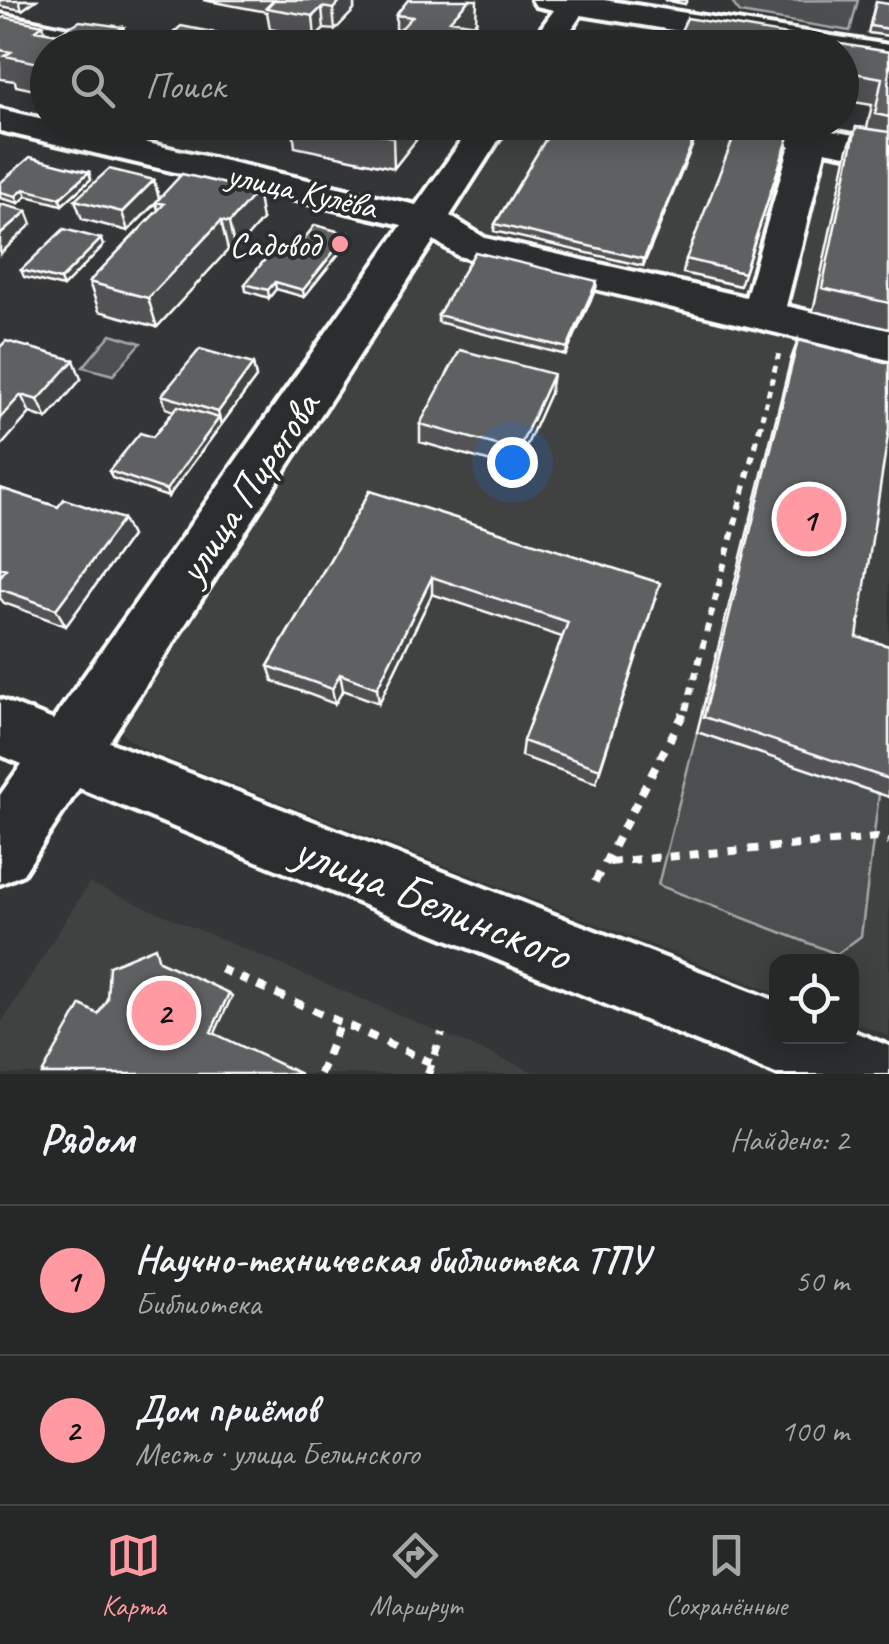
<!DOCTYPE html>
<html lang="ru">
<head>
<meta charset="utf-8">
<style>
	:root { --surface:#262828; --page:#323434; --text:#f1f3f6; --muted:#a4a6a8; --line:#424445; --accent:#ff9aa2 }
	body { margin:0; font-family:Caveat,sans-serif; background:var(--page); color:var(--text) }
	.controls { position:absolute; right:30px; bottom:30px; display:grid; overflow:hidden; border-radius:20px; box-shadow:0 5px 25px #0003 }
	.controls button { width:90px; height:90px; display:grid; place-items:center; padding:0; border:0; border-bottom:2px solid var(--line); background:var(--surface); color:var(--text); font:50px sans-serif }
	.you { position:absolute; left:512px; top:462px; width:35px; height:35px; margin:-25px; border:8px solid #fff; border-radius:50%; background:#1a73e8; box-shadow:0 0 0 15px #1a73e833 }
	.badge { display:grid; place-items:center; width:65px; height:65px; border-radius:50%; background:var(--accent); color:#111; font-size:32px; font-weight:700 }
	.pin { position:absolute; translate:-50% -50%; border:5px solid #fff; box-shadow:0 2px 10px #0006 }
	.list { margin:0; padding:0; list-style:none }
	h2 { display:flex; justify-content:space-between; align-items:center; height:130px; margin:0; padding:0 40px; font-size:42px }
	h2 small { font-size:32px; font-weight:400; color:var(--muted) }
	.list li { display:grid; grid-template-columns:65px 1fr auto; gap:30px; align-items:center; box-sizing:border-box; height:150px; padding:0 40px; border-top:2px solid var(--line) }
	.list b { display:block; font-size:38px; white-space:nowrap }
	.list p { margin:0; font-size:32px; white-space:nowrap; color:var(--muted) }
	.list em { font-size:32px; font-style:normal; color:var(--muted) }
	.icon { flex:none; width:55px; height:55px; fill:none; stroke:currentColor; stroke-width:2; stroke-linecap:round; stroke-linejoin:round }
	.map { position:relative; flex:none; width:889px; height:1074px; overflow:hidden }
	.search { position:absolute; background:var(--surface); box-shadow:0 5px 25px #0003; left:30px; right:30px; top:30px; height:110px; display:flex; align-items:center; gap:25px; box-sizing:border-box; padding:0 35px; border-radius:55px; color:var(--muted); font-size:38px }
	.sheet { height:430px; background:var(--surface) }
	nav { display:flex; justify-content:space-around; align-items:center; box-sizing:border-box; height:140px; border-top:2px solid var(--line); background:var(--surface); font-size:28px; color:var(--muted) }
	nav a { display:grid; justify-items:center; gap:5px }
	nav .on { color:var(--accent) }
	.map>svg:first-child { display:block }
	.built { fill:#404243 }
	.green { fill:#4c4f50; stroke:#a6a7a8; stroke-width:2.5 }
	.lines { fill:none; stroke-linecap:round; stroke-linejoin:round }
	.minor-casing { stroke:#fff; stroke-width:8 }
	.path-far3 { stroke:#fff; stroke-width:4; stroke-dasharray:5 5; stroke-linecap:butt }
	.path-far2 { stroke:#fff; stroke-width:5; stroke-dasharray:6 6; stroke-linecap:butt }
	.path-far1 { stroke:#fff; stroke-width:6; stroke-dasharray:8 8; stroke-linecap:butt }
	.path { stroke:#fff; stroke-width:8; stroke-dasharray:10 10; stroke-linecap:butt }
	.minor { fill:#2a2d2e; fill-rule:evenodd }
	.wall { fill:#525354; stroke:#fff; stroke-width:2.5 }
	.shaded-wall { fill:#424445; stroke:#fff; stroke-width:2.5 }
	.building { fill:#5f6162; stroke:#fff; stroke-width:2.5 }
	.poi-dot { fill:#ff9aa2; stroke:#2a2d2e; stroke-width:4 }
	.labels { text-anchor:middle; stroke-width:8; stroke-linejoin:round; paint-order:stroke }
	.far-street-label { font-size:35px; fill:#fff; stroke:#2a2d2e }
	.far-poi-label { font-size:35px; fill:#fff; stroke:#2a2d2e; text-anchor:end }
	.street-label { font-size:42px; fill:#fff; stroke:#2a2d2e }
	.near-street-label { font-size:50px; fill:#fff; stroke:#2a2d2e }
</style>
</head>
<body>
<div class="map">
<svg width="889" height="1074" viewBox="0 0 889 1074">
	<rect width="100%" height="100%" fill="#333536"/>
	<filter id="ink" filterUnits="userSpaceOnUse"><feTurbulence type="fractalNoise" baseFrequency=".01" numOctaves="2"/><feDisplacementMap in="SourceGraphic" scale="20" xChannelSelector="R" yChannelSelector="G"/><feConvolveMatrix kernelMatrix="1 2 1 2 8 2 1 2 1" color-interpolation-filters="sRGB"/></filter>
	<g filter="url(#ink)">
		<path class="built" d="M511 123H742L889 150V1036L852 1022V962H776V993L146 750 128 739 120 729 119 714 131 691Z
			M89 883 538 1074H0V1025Z"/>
		<path class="green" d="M858 0 850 31 740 13 731 1Z
			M111 334 141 343 113 375 83 367Z
			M697 732 879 794 861 936 837 954 658 885Z"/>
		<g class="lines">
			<defs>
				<path id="minor" d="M532 0H604L889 45V65L842 57V48H783L581 15 559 48H527L554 10 536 6Z
					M0 14 73 29 94 26 152 41 157 48H68L0 32Z
					M0 109 416 205 475 122H510L450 216 485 238 746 297 790 145 713 129 708 122H786L884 141 889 149 884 157 871 160 825 151 786 306 889 330V360L458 256 434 240 109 742 776 1001V1036H852V1031L889 1046V1074H776L79 788 23 874 0 884V795L22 764 0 755V699L53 720 402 225 0 131Z"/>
			</defs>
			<use href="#minor" class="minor-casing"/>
			<path class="path-far3" d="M417 122 432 137"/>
			<path class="path-far2" d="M762 418 779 353"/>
			<path class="path-far1" d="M686 710 763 416"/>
			<path class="path" d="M609 862 877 838 889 842
				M595 882 687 707
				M221 969 432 1063
				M320 1074 340 1023
				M428 1074 442 1033"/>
			<use href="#minor" class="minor"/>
		</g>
		<path class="wall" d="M0 0H36L22 10 0 6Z
			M203 0H354V10L335 30 324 29 315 38 270 29 267 12Z
			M664 0H687L685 4Z
			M889 4V36L868 33 874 8Z
			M396 15 476 21 473 24H476L475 48H464V40V48H383L396 34Z
			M0 20 43 25 45 32 57 34 123 27 128 48H48V93L16 86 15 81 0 79Z
			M842 48 889 52V329L813 311 848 149 856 127 867 128 872 105 842 100Z
			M258 122H415L416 140 394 168 295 147 293 130Z
			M556 122H702L643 266 494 231 495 224Z
			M789 136 740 286 683 273 686 259Z
			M89 172 91 179 62 205 27 196 19 203 0 198V183Z
			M154 180 159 198 262 220 235 251 228 250 157 327 99 311 89 282 158 210 156 203 128 231 82 219 75 200Z
			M349 241 304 297 276 289 269 298 246 291 245 284 295 250Z
			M103 246 63 287 24 277 21 270Z
			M596 288 566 355 438 322V315Z
			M798 340 857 637 889 646V797L697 732 791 359Z
			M0 347 81 379 47 419 30 413 0 447Z
			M253 364 256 378 168 497 112 478 109 471 153 437 174 411 166 408 162 395Z
			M550 393 516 469 420 442V424Z
			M0 488 58 507 123 519 131 536 66 626 4 603 0 598Z
			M370 491 660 583 596 783 521 756 523 741 562 637 432 594 379 703 343 690 335 704 273 681 268 666Z"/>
		<path class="shaded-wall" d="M19 0H36L22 10Z
			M341 0H354V10L335 30 333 9Z
			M469 0H477L476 21 459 39H457V48H450V20Z
			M322 7 324 29 315 38 313 16Z
			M476 24 475 48H464V40Z
			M123 27 128 48H112L109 38Z
			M223 34 224 41 217 48H208Z
			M404 122H415L416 140 394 168 393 137Z
			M701 122H702L643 266 644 259Z
			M89 172 91 179 62 205 60 198Z
			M154 180 159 199 128 231 122 212Z
			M24 189 27 196 19 203 16 196Z
			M257 191 262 220 235 251 229 223Z
			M27 211 32 224 0 254V235Z
			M221 221 228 250 157 327 148 298Z
			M348 234 349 241 304 297 303 290Z
			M101 239 103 246 63 287 60 280Z
			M597 281 596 288 566 355 567 348Z
			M275 282 276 289 269 298 268 290Z
			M74 360 81 379 47 419 38 400Z
			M253 364 256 378 221 425 218 412Z
			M553 374 550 393 516 469 518 451Z
			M21 395 30 413 0 447V418Z
			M219 418 221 425 168 497 166 490Z
			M123 519 131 536 66 626 56 609Z
			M432 577V594L379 703 377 688Z
			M340 674 343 690 335 704 332 689Z
			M229 993 232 996 214 1035 211 1032Z"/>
		<path class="building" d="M274 0H341L333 9 322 7 313 16 266 8Z
			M408 0H469L450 20 476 24 464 40 457 39 450 48H383L412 17 396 15Z
			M876 2 889 4V29L870 26Z
			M4 17 43 25 36 30 57 34 80 21 123 27 109 38 120 41 112 48H48V65L5 56 11 52 0 50V20Z
			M687 18 889 52V117L875 114 882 78 843 71 842 75V48H673Z
			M181 26 223 34 208 48H156Z
			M324 122H404L393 137Z
			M556 122H701L644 259 495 224Z
			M738 126 789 136 744 273 686 259Z
			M856 127 889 132V303L822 288Z
			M30 157 89 172 60 198 24 189 16 196 0 192V183Z
			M109 169 154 180 122 212 75 200Z
			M182 174 257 191 229 223 221 221 148 298 89 282 164 204 156 202Z
			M0 204 27 211 0 235Z
			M315 225 348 234 303 290 275 282 268 290 245 284 276 246 295 250Z
			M64 229 101 239 60 280 21 270Z
			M475 252 597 281 567 348 438 315Z
			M798 340 889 363V429L857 637 889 646V779L704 717Z
			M6 341 74 360 38 400 21 395 0 418V347Z
			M200 349 253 364 218 412 162 395Z
			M460 350 553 374 518 451 420 424Z
			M178 406 219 418 166 490 109 471 140 433 153 437Z
			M0 488 58 507 64 499 123 519 56 609 0 589V577L6 569 0 567Z
			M370 491 660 583 600 769 523 741 568 622 432 577 377 688 340 674 332 689 268 666Z
			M155 947 159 961 229 993 211 1032 301 1074H42L81 1005 98 1014 107 999 109 966Z"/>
	</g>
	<circle class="poi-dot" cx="340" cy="244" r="10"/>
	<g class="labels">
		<g class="far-street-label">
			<text transform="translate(302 190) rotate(13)" y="12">улица Кулёва</text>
		</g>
		<g class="far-poi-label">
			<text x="320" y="256">Садовод</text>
		</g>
		<g class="street-label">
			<text transform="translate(247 487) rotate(-56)" y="15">улица Пирогова</text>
		</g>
		<g class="near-street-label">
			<text transform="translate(433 900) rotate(22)" y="18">улица Белинского</text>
		</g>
	</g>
</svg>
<div class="controls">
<button><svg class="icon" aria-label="locate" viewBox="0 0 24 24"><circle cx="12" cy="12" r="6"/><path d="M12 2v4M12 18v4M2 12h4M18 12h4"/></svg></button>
</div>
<div class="you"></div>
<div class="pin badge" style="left:809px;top:519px">1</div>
<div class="pin badge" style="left:164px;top:1013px">2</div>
<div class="search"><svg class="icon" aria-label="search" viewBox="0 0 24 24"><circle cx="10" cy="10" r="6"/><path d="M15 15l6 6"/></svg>Поиск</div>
</div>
<section class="sheet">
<h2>Рядом<small>Найдено: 2</small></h2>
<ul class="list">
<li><span class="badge">1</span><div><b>Научно-техническая библиотека ТПУ</b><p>Библиотека</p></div><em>50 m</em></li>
<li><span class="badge">2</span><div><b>Дом приёмов</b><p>Место · улица Белинского</p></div><em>100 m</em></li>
</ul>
</section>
<nav>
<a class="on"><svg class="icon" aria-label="map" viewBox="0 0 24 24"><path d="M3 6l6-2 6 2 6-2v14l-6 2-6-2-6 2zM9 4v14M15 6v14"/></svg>Карта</a>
<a><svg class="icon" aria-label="directions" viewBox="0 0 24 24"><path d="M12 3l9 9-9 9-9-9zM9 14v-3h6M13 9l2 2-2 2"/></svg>Маршрут</a>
<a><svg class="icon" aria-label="saved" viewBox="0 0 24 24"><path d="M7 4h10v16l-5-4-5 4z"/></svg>Сохранённые</a>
</nav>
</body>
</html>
